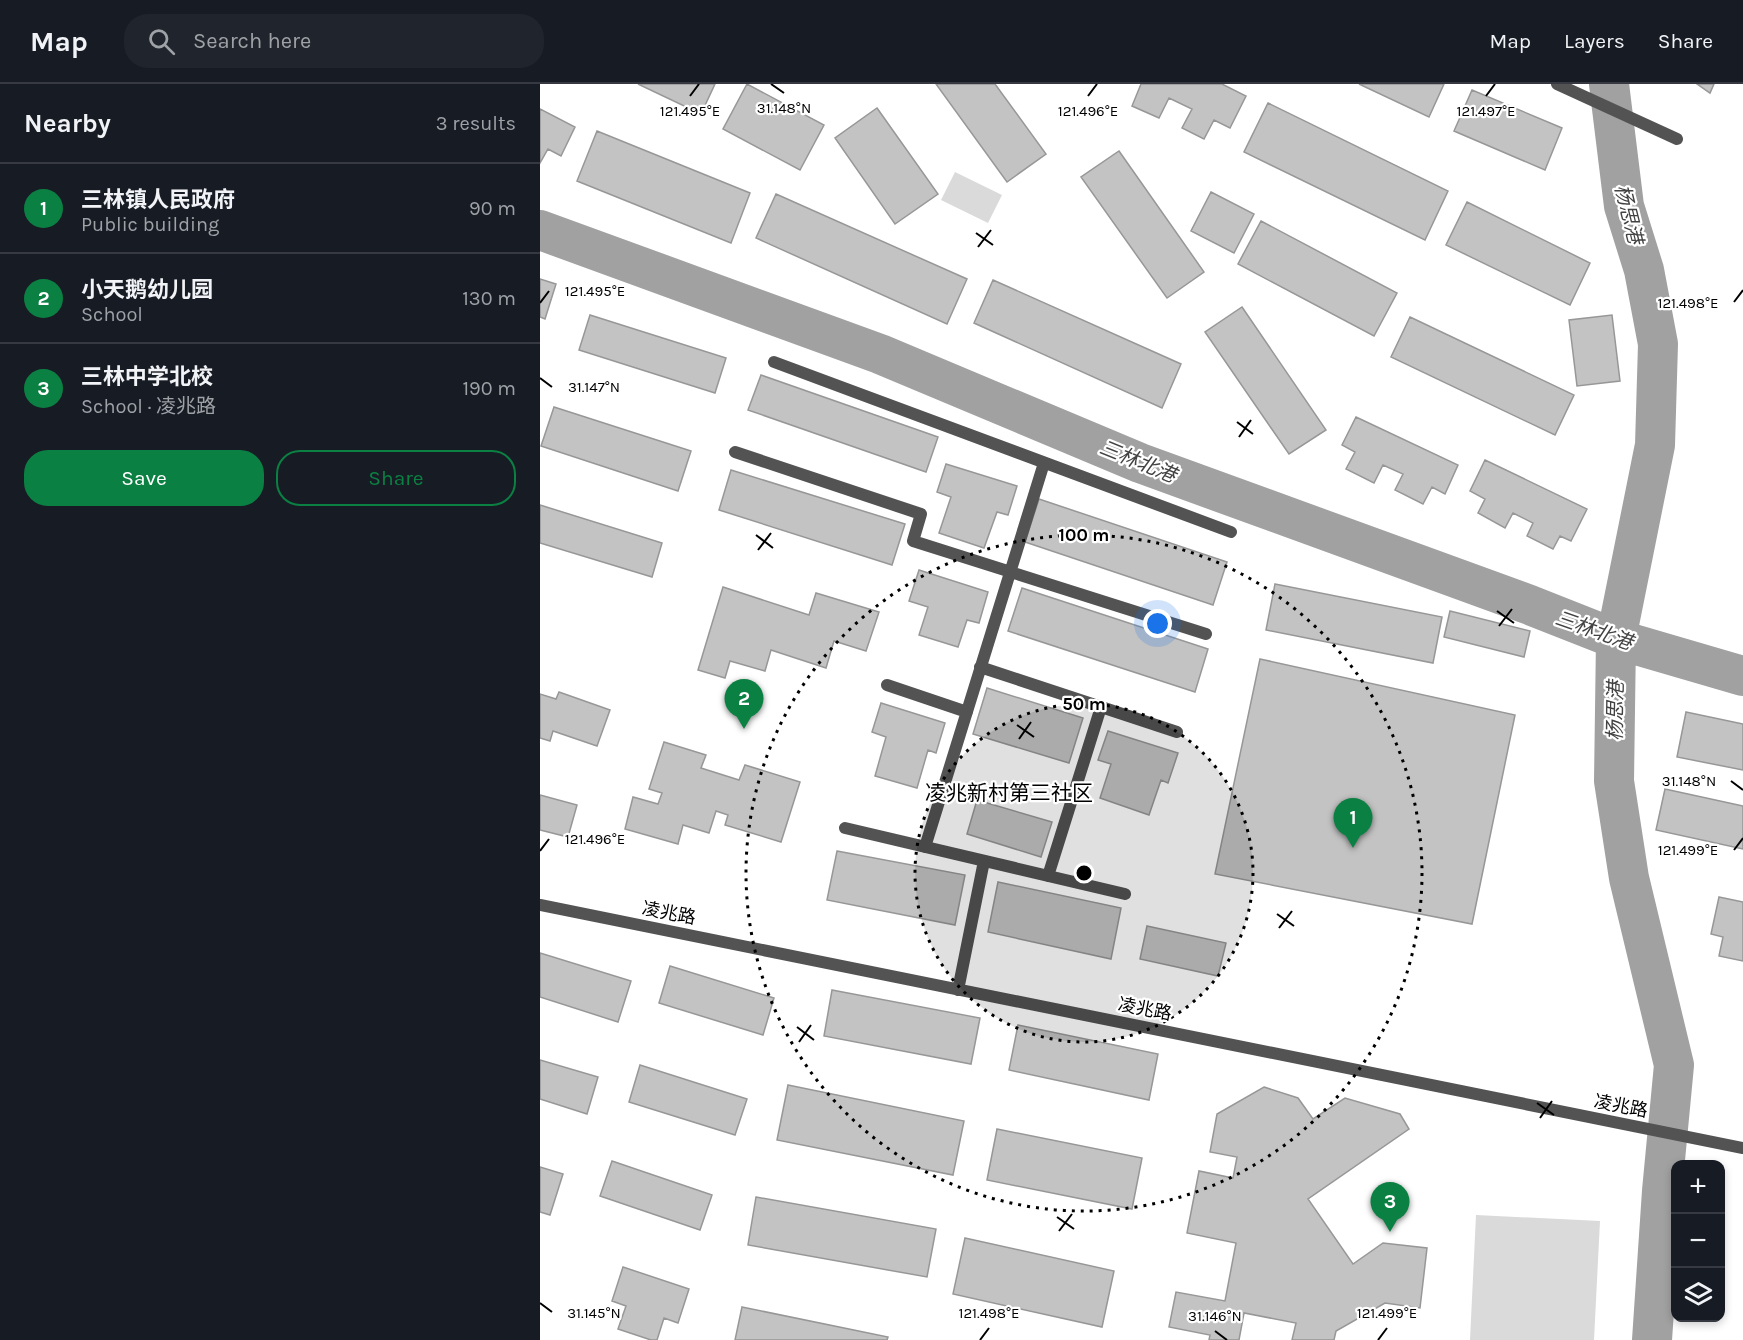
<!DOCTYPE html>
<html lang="en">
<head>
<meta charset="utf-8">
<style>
	:root { --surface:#171b24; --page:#20242c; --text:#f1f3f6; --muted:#9ea1a6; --line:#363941; --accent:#0b8043 }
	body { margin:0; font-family:Karla,"Noto Sans SC",sans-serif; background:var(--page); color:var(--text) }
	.controls { position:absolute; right:18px; bottom:18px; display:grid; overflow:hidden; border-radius:12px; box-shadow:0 3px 9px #0003 }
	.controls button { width:54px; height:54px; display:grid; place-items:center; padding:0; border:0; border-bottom:2px solid var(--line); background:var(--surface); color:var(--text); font:30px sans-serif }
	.you { position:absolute; left:618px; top:540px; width:21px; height:21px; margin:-15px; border:4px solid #fff; border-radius:50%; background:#1a73e8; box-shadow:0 0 0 9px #1a73e833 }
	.badge { display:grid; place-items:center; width:39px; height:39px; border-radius:50%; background:var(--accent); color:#fff; font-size:20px; font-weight:700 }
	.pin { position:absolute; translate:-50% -50px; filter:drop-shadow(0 2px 3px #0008) }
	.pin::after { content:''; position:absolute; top:32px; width:21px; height:18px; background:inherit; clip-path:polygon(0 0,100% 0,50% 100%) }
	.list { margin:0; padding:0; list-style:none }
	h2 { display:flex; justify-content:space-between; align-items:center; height:78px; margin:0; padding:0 24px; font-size:26px }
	h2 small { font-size:20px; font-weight:400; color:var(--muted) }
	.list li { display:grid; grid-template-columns:39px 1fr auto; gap:18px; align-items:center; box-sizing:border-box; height:90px; padding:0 24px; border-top:2px solid var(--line) }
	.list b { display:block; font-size:22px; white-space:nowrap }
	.list p { margin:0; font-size:20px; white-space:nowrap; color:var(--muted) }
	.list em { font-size:20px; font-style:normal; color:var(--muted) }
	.actions { display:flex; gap:12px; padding:18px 24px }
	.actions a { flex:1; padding:14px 0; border:2px solid var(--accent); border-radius:24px; text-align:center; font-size:21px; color:var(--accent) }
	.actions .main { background:var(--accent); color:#fff }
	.icon { flex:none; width:33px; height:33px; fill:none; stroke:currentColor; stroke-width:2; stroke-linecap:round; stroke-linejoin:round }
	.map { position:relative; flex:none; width:1203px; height:1256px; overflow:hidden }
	header { display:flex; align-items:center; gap:36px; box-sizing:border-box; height:84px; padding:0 30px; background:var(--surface); border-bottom:2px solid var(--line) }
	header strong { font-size:28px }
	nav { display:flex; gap:33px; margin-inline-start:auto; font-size:21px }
	.search { width:420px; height:54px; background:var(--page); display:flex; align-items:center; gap:15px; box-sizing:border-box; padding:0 21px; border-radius:24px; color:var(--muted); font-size:22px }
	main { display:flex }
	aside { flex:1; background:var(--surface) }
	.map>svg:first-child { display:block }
	.green { fill:#dadada }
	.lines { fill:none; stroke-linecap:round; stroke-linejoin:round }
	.river { stroke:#a1a1a1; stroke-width:40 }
	.building { fill:#c3c3c3; stroke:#979797; stroke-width:1.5 }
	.minor { stroke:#535353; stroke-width:12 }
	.ticks { fill:none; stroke:#000; stroke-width:2 }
	.ring { fill:none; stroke:#000; stroke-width:3; stroke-dasharray:3 6 }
	.labels { text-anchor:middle; stroke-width:4.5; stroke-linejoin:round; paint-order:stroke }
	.street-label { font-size:18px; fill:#000; stroke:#fff }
	.water-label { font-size:20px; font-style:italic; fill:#424242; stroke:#fff }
	.quarter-label { font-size:21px; fill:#000; stroke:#fff }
	.ticks-label { font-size:15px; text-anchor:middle; fill:#000; stroke:#fff; stroke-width:4.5; stroke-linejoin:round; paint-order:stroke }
	.centre { fill:#000; stroke:#fff; stroke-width:3 }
	.ring-label { font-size:18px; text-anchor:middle; font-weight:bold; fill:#000; stroke:#fff; stroke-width:4.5; stroke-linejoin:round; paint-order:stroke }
</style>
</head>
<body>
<header>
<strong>Map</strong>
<div class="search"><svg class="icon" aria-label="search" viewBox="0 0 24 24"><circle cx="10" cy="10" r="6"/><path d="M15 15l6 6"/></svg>Search here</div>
<nav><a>Map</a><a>Layers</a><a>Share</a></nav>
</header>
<main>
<aside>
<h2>Nearby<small>3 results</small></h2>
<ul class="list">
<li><span class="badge">1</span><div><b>三林镇人民政府</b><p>Public building</p></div><em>90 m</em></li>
<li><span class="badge">2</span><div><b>小天鹅幼儿园</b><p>School</p></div><em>130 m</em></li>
<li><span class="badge">3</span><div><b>三林中学北校</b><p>School · 凌兆路</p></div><em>190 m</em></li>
</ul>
<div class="actions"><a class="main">Save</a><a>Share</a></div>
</aside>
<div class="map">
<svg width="1203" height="1256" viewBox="0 0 1203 1256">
	<rect width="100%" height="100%" fill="#fff"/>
	<path class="green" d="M415 88 462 111 448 139 401 116Z
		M936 1131 1060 1137 1054 1256H930Z"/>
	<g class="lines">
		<path class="river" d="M1069 0 1084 122 1104 186 1118 260 1115 361 1076 555 1074 697 1089 794 1134 981 1122 1107 1112 1256
			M0 146 340 270 600 379 990 521 1076 555 1203 592"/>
	</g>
	<path class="building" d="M98 0H175L161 30Z
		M207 0 284 41 260 86 183 45Z
		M396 0H455L506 70 467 98Z
		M601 0H682L706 12 690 44 674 36 664 55 642 44 652 25 629 14 619 34 592 22Z
		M819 0H904L889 33Z
		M1157 0H1174L1170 9Z
		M932 6 1022 44 1005 86 914 47Z
		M728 19 908 107 885 156 704 68Z
		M337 24 398 110 355 140 295 54Z
		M0 25 35 43 21 72 8 65 0 79Z
		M57 47 210 109 191 159 37 97Z
		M579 67 664 188 627 214 541 93Z
		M671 108 714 130 694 169 651 147Z
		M236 110 427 195 407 240 216 154Z
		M927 118 1050 179 1030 221 906 161Z
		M721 137 857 209 834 252 698 180Z
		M0 195 16 200 5 235 0 233Z
		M453 196 641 280 622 324 434 239Z
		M702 223 786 346 749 370 665 248Z
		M50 231 186 274 175 309 39 266Z
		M1072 231 1080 297 1037 302 1029 236Z
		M870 233 1034 311 1015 351 851 273Z
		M221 291 398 353 386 388 208 326Z
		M14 323 151 367 138 407 1 362Z
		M816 333 918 381 905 410 892 403 883 420 855 406 863 390 843 381 834 399 806 385 815 368 802 361Z
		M945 376 1047 425 1031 457 1020 452 1013 465 987 452 993 439 973 429 965 444 938 429 945 415 930 407Z
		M406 380 477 402 468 431 457 428 444 464 399 449 411 413 397 408Z
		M191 386 365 440 352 481 179 426Z
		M499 415 687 478 673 521 485 458Z
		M0 421 122 459 112 493 0 459Z
		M379 486 448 508 439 539 427 536 418 563 379 551 388 523 369 517Z
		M735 500 902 533 893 579 726 546Z
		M183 503 269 531 276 509 339 528 326 567 294 557 286 584 231 566 225 587 190 577 185 594 158 586Z
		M482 504 668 565 655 608 468 547Z
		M910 527 990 547 984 573 904 553Z
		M720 575 975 631 932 840 675 790Z
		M447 604 543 634 529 679 433 650Z
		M19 608 70 626 57 662 13 647 10 657 0 654V610L16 615Z
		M341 619 405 639 396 669 388 666 377 704 335 692 346 653 332 648Z
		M1146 628 1203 640V686L1137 673Z
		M568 647 638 669 628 699 621 696 609 731 560 714 571 680 558 676Z
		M124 658 166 671 161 684 199 696 205 681 260 698 241 758 185 741 188 731 176 727 169 749 143 741 138 760 85 745 93 713 118 720 122 709 109 705Z
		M1125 705 1203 722V765L1116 746Z
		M0 711 37 721 28 753 0 746Z
		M437 716 512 738 501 773 427 750Z
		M297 767 425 791 415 841 287 816Z
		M458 798 581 824 571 875 448 848Z
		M1179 813 1203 818V877L1179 872 1183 853 1171 850Z
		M607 842 686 859 678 892 600 875Z
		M0 869 91 897 78 938 0 913Z
		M130 882 234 914 223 951 119 919Z
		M292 906 440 934 431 980 284 952Z
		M478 941 618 970 609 1016 469 986Z
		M0 976 58 993 47 1030 0 1015Z
		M100 981 207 1015 195 1051 89 1018Z
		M248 1001 424 1037 413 1091 237 1056Z
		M724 1003 758 1014 773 1035 805 1014 860 1030 869 1045 768 1115 813 1180 843 1159 887 1164 880 1224 845 1219 796 1247 794 1256H752L756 1239 704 1229 699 1256H669L670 1251 629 1243 636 1208 685 1217 696 1159 647 1149 659 1087 693 1094 697 1073 670 1068 677 1030Z
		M457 1045 602 1074 592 1125 447 1096Z
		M72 1077 172 1111 160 1146 60 1112Z
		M0 1083 23 1090 10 1131 0 1128Z
		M216 1113 396 1145 387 1193 208 1161Z
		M425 1154 574 1187 562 1243 413 1210Z
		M83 1183 149 1205 138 1239 124 1234 117 1256H111L78 1245 86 1222 72 1217Z
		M202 1223 348 1253 347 1256H195Z"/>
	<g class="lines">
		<path class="minor" d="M1017 0 1137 55
			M234 278 691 448
			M195 368 381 430 373 457 666 550
			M440 583 637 648
			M347 601 427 628
			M305 744 585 810
			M385 763 504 379
			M508 792 561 623
			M0 821 1203 1064
			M418 906 444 777"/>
	</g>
	<path class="ticks" d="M231 0 244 9M150 12 159 0M548 12 557 0M946 12 955 0M436 149 453 161M438 163 451 146M1194 218 1203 206M0 219 9 207M0 294 12 303M697 338 713 350M699 353 711 336M216 451 233 464M218 466 231 449M957 527 974 539M959 542 972 525M477 641 494 653M479 655 491 638M1191 697 1203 706M1194 766 1203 754M0 767 9 755M737 830 754 842M739 844 752 827M257 943 274 956M259 958 271 941M997 1019 1014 1031M1000 1034 1012 1017M517 1133 534 1145M519 1147 532 1130M0 1219 12 1228M675 1247 687 1256M440 1256 449 1244M838 1256 847 1244"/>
	<circle cx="544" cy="789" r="169" fill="#000" fill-opacity=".12"/>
	<g class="ring">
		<circle cx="544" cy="789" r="169"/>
		<circle cx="544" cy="789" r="338"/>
	</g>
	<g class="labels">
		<g class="street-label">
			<text transform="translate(129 829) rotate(11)" y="6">凌兆路</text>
			<text transform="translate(605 925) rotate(11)" y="6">凌兆路</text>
			<text transform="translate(1081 1022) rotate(11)" y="6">凌兆路</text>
		</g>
		<g class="water-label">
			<text transform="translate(1089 130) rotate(76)" y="7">杨思港</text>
			<text transform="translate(598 377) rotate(22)" y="7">三林北港</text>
			<text transform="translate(1054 546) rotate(19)" y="7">三林北港</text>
			<text transform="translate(1075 627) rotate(-89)" y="7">杨思港</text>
		</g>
		<g class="quarter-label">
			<text x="469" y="716">凌兆新村第三社区</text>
		</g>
	</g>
	<g class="ticks-label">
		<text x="244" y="29">31.148°N</text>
		<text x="150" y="32">121.495°E</text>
		<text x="548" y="32">121.496°E</text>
		<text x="946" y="32">121.497°E</text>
		<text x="55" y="212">121.495°E</text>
		<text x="1148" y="224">121.498°E</text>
		<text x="54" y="308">31.147°N</text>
		<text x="1149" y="702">31.148°N</text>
		<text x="55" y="760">121.496°E</text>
		<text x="1148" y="771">121.499°E</text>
		<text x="54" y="1234">31.145°N</text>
		<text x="449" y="1234">121.498°E</text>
		<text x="847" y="1234">121.499°E</text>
		<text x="675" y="1237">31.146°N</text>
	</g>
	<circle cx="544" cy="789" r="9" class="centre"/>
	<g class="ring-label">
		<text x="544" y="457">100 m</text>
		<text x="544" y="626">50 m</text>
	</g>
</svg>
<div class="controls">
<button>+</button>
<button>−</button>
<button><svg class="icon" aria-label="layers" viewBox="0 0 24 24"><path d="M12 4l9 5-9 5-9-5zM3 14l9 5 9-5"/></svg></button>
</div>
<div class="you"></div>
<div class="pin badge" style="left:813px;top:764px">1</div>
<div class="pin badge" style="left:204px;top:645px">2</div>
<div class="pin badge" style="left:850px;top:1148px">3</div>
</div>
</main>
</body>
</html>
